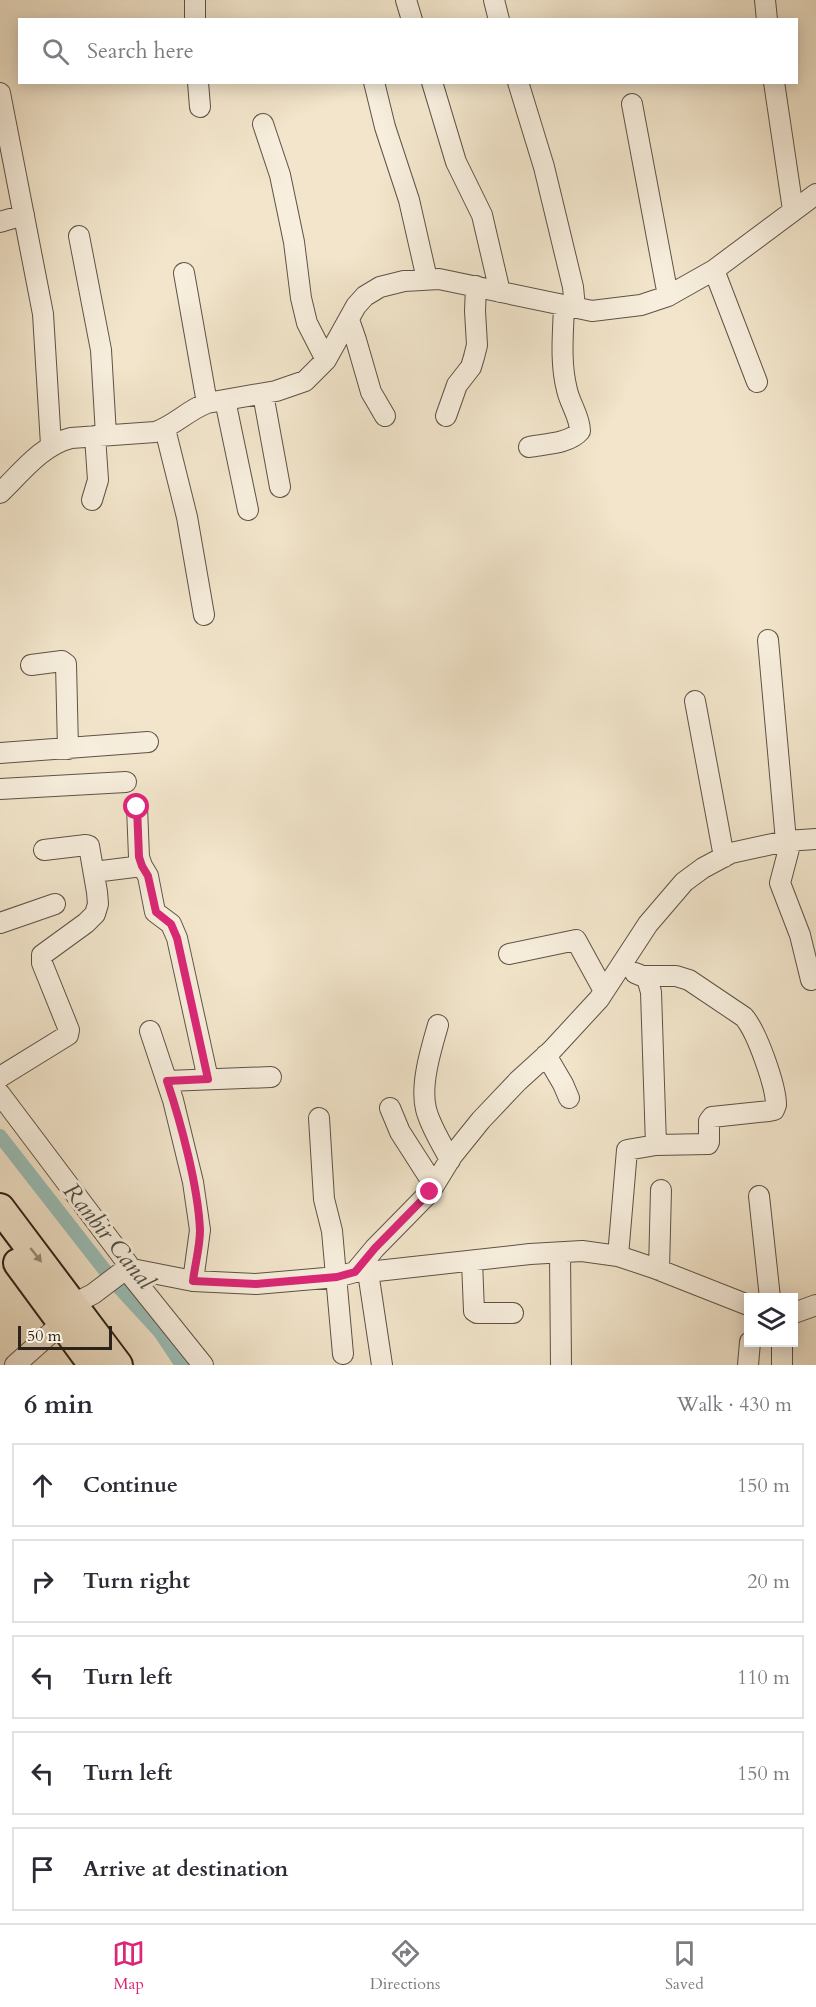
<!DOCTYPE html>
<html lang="en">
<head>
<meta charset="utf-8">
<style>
	:root { --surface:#fff; --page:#f7f7f7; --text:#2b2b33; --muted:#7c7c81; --line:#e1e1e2; --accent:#db2777 }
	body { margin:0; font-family:Cardo,serif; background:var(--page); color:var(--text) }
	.controls { position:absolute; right:18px; bottom:18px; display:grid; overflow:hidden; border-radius:0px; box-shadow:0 3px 15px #0003 }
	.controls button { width:54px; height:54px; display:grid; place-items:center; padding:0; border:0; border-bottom:2px solid var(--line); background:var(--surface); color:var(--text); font:30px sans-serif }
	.scale { position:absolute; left:18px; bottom:15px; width:94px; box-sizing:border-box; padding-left:6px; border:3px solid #2b2219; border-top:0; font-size:16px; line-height:21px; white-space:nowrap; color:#2b2219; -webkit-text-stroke:4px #f7eedd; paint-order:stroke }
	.stop { position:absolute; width:18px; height:18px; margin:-14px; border:4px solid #db2777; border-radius:50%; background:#fff }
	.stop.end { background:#db2777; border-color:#fff; box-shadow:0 2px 6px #0008 }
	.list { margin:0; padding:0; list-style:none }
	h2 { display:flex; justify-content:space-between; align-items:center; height:78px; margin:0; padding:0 24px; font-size:26px }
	h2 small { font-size:20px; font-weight:400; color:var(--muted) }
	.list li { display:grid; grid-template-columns:39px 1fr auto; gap:18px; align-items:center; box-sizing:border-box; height:84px; margin:0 12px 12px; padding:0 12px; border:2px solid var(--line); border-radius:0px }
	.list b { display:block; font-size:22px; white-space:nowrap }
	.list em { font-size:20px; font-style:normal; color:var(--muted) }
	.icon { flex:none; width:33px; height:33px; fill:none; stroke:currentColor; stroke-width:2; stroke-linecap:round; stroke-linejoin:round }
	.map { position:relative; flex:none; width:816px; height:1365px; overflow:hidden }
	.search { position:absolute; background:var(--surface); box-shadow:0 3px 15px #0003; left:18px; right:18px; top:18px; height:66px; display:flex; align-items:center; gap:15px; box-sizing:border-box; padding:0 21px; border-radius:0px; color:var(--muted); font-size:22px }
	.sheet { height:558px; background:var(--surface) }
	nav { display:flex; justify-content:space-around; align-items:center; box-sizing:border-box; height:84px; border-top:2px solid var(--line); background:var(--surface); font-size:16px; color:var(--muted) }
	nav a { display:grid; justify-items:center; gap:3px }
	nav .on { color:var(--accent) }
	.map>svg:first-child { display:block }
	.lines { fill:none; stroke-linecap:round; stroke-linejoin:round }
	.canal { stroke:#9bbfb8; stroke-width:14 }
	.minor-casing { stroke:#5d5346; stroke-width:22 }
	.highway-casing { stroke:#2b2219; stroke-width:32 }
	.minor { stroke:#f7eedd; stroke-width:20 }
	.highway { stroke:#f2e5cb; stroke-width:28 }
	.oneway { fill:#988d7b }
	.route { stroke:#db2777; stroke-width:8 }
	.labels { text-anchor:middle; stroke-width:6; stroke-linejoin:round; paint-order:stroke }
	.water-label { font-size:24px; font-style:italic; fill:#4d5149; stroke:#f7eedd }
</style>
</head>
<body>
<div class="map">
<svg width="816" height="1365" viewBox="0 0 816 1365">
	<rect width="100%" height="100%" fill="#f2e5cb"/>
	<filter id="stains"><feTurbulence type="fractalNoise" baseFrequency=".00333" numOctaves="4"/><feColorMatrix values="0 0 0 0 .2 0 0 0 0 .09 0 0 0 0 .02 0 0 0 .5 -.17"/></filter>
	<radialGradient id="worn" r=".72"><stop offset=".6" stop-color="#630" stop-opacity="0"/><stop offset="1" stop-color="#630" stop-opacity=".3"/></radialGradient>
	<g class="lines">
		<path class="canal" d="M0 1136 114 1282 160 1332 182 1365"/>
		<defs>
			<path id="minor" d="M195 0V20
				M406 0 412 20
				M494 0 499 20
				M765 0 767 20
				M198 82 200 107
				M374 82 385 127 409 200 427 279
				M432 82 456 162 482 215 500 292
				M518 82 544 167 573 287 575 308
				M774 82 793 210
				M0 93 43 314 51 445
				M632 104 668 296
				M263 124 280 175 294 242 301 298 307 323 326 360
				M0 222 24 215
				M79 236 101 350 106 435
				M714 270 757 382
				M184 273 207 403
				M349 320 356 340 371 392 385 416
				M263 394 280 487
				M225 400 248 510
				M446 416 457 385 471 367 474 357 477 345 475 311 476 286
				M165 429 187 517 204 615
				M529 447C544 444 569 444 580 431 580 417 570 404 567 390 560 363 563 334 564 306
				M0 493C21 473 42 445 71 438L155 432C174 426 188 410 207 403L276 391 305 381 326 360 356 306 365 296 380 287 404 281 439 279 592 311 641 305 668 296 714 270 816 194
				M92 500 98 480 95 436
				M768 640 786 841
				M31 665 62 661 66 664 68 749
				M695 701 724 857
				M0 753 148 742
				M0 789 126 782
				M137 807 139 857 142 866 148 876 155 912 171 924 177 938 208 1079
				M791 841 780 883 800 935 811 980
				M94 872 142 866
				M0 923 55 904
				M509 954 576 940 604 991
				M635 973 647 978 651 992 656 1145
				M438 1025C431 1049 420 1085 426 1109 430 1126 442 1144 450 1160
				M150 1031 173 1100 193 1182 200 1230 193 1281
				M546 1055 563 1084 569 1098
				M0 1077 68 1035 69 1030 42 963V955L86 923 95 914 98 904 97 892 89 846 86 845 44 850
				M167 1081 271 1077
				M0 1094 128 1264 126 1269 122 1272 93 1294 73 1304
				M390 1108 400 1132 434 1185
				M319 1118 324 1199 332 1231 343 1354
				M759 1196 770 1298
				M560 1253 561 1365
				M618 1256 627 1150 656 1145 708 1144 709 1142V1121L712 1117 769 1111 774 1110 776 1105C776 1086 757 1032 744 1017L689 980 676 976H644
				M472 1261 474 1311 477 1313H513
				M127 1268 193 1281 256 1284 337 1277 355 1272 375 1248 430 1192 452 1156 481 1120 518 1081 551 1051 599 999 648 924 684 882 703 868 731 853 786 841 816 839
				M126 1269 203 1365
				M659 1270 661 1190
				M355 1272H368L530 1254 582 1251 618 1256 654 1268 748 1305
				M368 1272 382 1365
				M794 1313 816 1305
				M15 1365 62 1323
				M748 1365 750 1342
				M782 1365V1342"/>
			<path id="highway" d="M0 1208 118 1365
				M18 1263 93 1365"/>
		</defs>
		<use href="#minor" class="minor-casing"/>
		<use href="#highway" class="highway-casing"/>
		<use href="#minor" class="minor"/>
		<use href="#highway" class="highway"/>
	</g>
	<defs><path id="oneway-solid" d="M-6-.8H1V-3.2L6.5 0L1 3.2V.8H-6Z" transform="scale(1.5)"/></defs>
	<use class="oneway" href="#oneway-solid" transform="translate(36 1255) rotate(52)"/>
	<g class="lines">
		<path class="route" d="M137 807 139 857 142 866 148 876 156 912 171 924 177 938 208 1079 167 1081C181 1123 198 1186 200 1230 200 1247 195 1264 193 1281L256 1284 337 1277 355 1272 375 1248 430 1192"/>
	</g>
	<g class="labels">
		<g class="water-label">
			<text transform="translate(109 1236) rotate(51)" y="8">Ranbir Canal</text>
		</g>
	</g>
	<rect width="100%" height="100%" filter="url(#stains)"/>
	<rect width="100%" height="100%" fill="url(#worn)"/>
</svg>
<div class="controls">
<button><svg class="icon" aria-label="layers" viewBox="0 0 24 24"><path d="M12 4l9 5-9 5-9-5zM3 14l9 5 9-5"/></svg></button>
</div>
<div class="scale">50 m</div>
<div class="stop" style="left:137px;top:807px"></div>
<div class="stop end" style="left:430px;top:1192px"></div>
<div class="search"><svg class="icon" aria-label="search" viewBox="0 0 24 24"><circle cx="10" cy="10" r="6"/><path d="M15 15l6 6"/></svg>Search here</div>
</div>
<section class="sheet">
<h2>6 min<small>Walk · 430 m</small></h2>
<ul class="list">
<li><svg class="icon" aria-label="ahead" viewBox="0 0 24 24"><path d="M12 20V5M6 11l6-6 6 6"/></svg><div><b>Continue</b></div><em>150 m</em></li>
<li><svg class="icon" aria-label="right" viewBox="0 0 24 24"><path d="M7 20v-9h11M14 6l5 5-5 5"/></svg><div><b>Turn right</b></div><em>20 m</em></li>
<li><svg class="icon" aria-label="left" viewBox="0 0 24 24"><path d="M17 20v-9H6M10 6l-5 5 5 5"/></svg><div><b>Turn left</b></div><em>110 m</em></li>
<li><svg class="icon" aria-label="left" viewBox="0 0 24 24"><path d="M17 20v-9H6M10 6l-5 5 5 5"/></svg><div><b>Turn left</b></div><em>150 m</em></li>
<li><svg class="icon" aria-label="arrive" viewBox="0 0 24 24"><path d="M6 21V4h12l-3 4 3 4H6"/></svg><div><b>Arrive at destination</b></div></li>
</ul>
</section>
<nav>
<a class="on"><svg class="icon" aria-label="map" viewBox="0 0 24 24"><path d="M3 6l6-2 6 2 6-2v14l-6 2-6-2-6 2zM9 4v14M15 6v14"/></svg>Map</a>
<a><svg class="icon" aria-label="directions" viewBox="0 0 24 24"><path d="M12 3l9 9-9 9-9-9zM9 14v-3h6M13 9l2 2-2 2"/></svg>Directions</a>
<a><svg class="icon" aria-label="saved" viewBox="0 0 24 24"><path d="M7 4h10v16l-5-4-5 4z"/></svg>Saved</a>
</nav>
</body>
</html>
